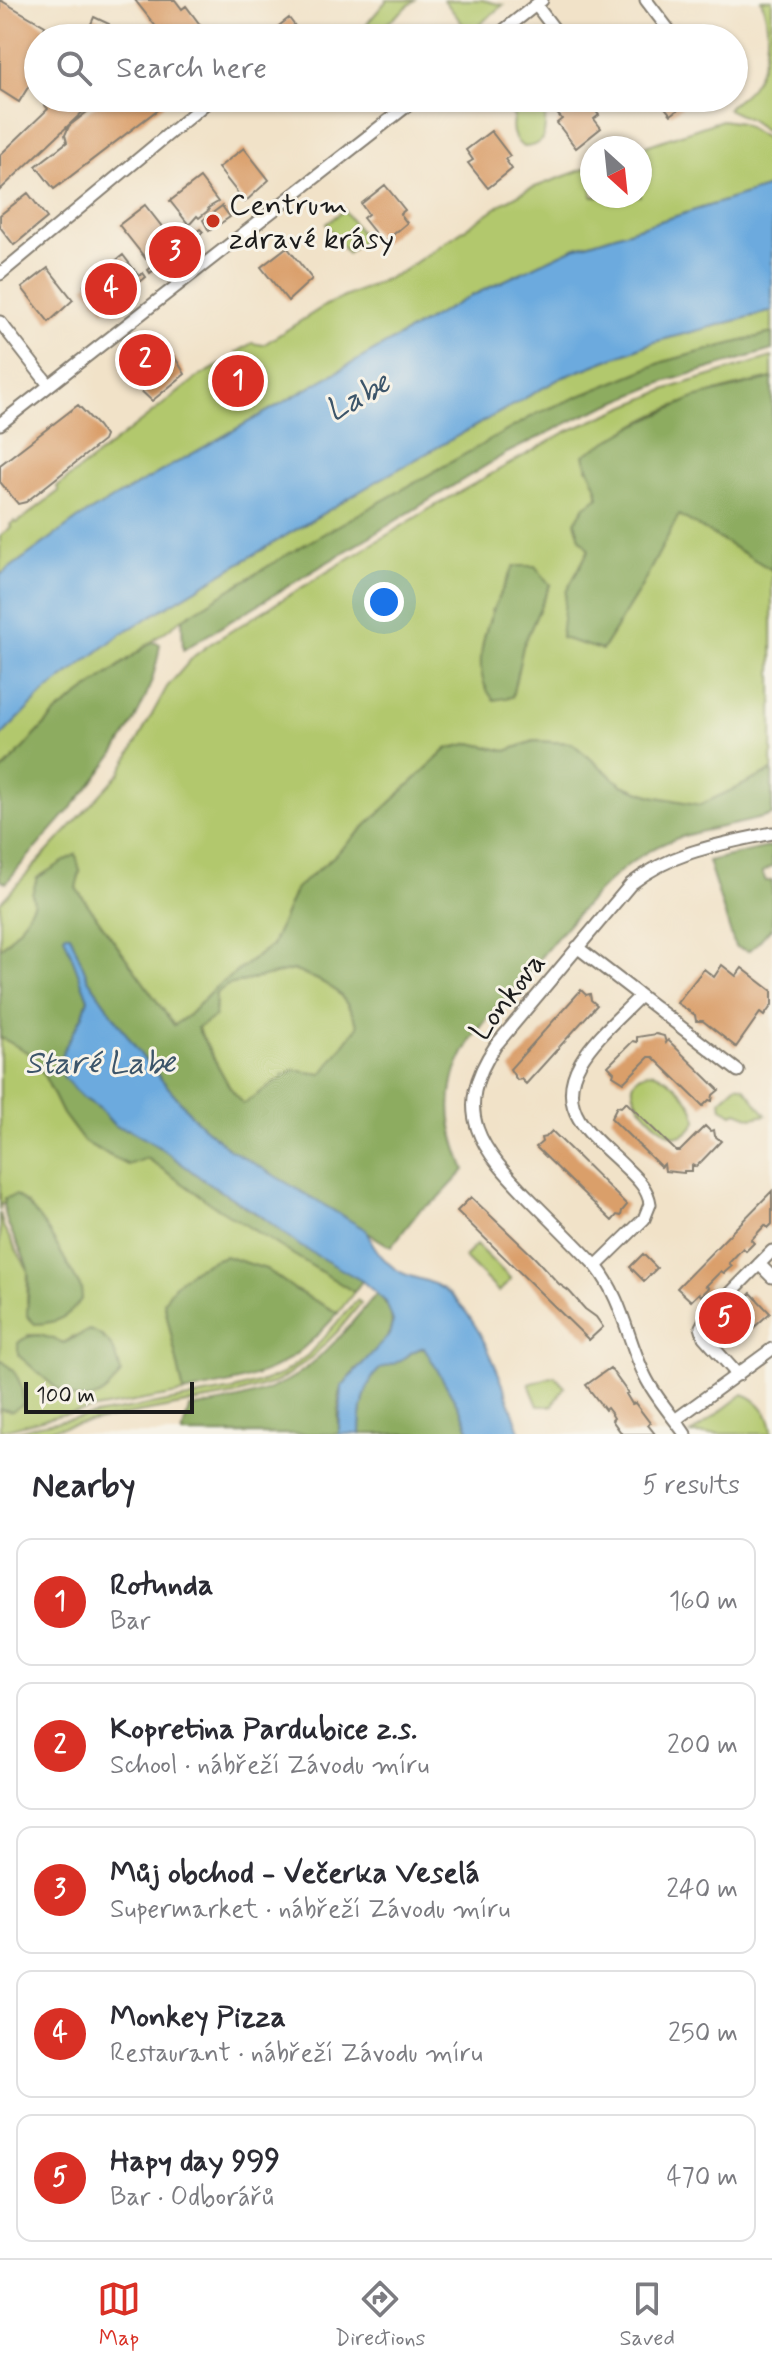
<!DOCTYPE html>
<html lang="en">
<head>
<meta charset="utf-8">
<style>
	:root { --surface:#fff; --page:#f7f7f7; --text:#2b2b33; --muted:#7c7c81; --line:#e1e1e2; --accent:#d93025 }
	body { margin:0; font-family:Mynerve,sans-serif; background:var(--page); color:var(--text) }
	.compass { position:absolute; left:580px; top:136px; width:72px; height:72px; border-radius:50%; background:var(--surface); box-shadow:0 2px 6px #0004; rotate:153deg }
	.scale { position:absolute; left:24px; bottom:20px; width:170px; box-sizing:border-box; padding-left:8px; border:4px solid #1c1c1c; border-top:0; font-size:22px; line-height:28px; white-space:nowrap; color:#1c1c1c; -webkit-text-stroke:6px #f7f3e8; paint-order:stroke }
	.you { position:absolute; left:384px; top:602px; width:28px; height:28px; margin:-20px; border:6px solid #fff; border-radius:50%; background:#1a73e8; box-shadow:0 0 0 12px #1a73e833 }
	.badge { display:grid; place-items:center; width:52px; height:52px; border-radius:50%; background:var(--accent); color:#fff; font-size:26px; font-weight:700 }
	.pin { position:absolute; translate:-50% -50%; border:4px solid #fff; box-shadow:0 2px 8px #0006 }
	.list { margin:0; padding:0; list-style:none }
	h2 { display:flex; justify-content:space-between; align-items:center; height:104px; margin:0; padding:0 32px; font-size:34px }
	h2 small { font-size:26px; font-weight:400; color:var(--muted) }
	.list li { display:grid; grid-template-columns:52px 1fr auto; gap:24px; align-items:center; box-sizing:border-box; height:128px; margin:0 16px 16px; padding:0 16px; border:2px solid var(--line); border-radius:16px }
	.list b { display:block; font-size:30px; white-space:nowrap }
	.list p { margin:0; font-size:26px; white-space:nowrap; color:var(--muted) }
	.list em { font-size:26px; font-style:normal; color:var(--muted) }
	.icon { flex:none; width:44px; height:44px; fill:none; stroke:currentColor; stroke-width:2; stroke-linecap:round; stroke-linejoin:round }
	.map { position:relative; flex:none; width:772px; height:1434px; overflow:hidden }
	.search { position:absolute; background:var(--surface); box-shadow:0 2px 6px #0004; left:24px; right:24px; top:24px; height:88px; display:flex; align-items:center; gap:20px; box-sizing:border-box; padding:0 28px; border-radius:44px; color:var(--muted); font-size:30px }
	.sheet { height:824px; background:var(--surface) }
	nav { display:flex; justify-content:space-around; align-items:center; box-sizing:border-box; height:112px; border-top:2px solid var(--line); background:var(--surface); font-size:22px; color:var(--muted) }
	nav a { display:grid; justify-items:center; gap:4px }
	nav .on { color:var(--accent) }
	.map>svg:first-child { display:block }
	.green { fill:#b2c86d; stroke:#677244; stroke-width:2; fill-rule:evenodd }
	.forest { fill:#8dac60; stroke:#54643e; stroke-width:2; fill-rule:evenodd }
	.water { fill:#6caade; stroke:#44637d; stroke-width:2 }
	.building { fill:#da9f6b }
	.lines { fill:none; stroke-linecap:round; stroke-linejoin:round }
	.minor-casing { stroke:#867f72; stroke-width:15 }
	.minor { stroke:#fff; stroke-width:11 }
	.poi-dot { fill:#c8321e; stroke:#f7f3e8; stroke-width:3 }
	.labels { text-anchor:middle; stroke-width:6; stroke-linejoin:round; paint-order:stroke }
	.poi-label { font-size:30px; fill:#1c1c1c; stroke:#f7f3e8; text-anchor:start }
	.street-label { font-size:30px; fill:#1c1c1c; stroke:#f7f3e8 }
	.water-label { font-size:32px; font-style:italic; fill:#3c556a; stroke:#f7f3e8 }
</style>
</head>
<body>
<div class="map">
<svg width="772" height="1434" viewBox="0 0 772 1434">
	<rect width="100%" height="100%" fill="#f7f3e8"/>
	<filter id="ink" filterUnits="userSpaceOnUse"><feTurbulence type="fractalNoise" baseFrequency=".0125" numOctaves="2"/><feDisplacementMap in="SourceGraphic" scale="16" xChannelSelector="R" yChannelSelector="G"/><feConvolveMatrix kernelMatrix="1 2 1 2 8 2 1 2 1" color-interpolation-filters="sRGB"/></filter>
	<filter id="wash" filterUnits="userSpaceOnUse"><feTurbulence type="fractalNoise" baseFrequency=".006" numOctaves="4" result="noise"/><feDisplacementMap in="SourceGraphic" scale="32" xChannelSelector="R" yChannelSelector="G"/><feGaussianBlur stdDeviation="1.8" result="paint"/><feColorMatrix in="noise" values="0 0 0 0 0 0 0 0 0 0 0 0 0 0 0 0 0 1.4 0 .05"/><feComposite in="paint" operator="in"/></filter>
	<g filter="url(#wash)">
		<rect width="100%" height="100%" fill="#f1e2c8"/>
		<path class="green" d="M387 0H415L370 38 365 26Z
			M444 0H482L503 5 463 38H451L465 27Z
			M761 0H772V135L749 119 727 109C734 101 744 96 751 87 768 64 772 26 761 0Z
			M511 98H536L546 107C543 123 552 147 523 147 512 139 510 129 514 116L501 107Z
			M722 120 741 123 772 142V186L574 248 469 297 79 518 0 575V536L11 527 10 525 14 521 17 523 59 491 57 487 198 377 237 356 236 353 252 343 263 345 326 305 400 273 503 203 527 190 592 166V196H640V148Z
			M344 210 365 239 347 253 326 224Z
			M772 311V333L663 362 539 413 288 554 182 619 57 712 0 773V737L45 692 121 634 379 480 561 378 654 342Z
			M772 357V378C722 388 652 408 612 441 603 449 595 459 587 468 609 494 593 512 580 538L589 549 580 567 561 637 602 650 640 589 679 514 772 570V771L701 805 652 796 622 785 571 743 534 741 506 751 471 743 447 749 332 858 296 888 272 945 215 988 190 1014 174 1025 76 888 80 872 34 903 19 929 0 949V903L120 773 167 687 194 656 210 644 431 508 566 432 667 389ZM550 585 523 646 512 697 491 610Z
			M293 970C330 985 342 987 358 1026L322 1075 293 1070 243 1104 229 1086 197 1027 215 1017 216 993 228 985Z
			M0 1037 27 1052 44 1075 63 1114 84 1142 127 1165 146 1158 214 1205 354 1292 338 1313 297 1291 266 1269 164 1302 184 1393 61 1415 0 1431V1409L12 1411 4 1361 0 1360V1213L4 1228 28 1270 27 1302 81 1288 27 1203 1 1204 0 1211ZM28 1335H40L64 1343 72 1337 59 1391 43 1376Z
			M653 1072C670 1078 696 1102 696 1121 692 1128 686 1136 677 1136 662 1136 602 1078 653 1072Z
			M737 1085 744 1087 766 1115 752 1118 737 1112 733 1114 722 1108 721 1100Z
			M476 1245 511 1279 499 1292 464 1257Z
			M357 1300 361 1303 337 1332 311 1358 277 1382 235 1395 25 1434H9L39 1425 233 1390 265 1381 282 1374 308 1355Z
			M555 1376 565 1387 552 1406H538L529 1384Z
			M743 1394C760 1400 772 1416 772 1434H691Z"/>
		<path class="forest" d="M772 333V350L664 382 582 416 507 453 183 650 182 619 288 554 538 413 663 362Z
			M772 378V570L679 515 640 589 602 650 561 638 566 592 589 550 580 538 575 522 585 506 599 497C597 481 587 471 584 455L634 426 694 398Z
			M514 566H535L550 585 523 646 512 697 494 700C462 665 496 601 514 566Z
			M152 642 160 644C148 740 64 811 6 883L0 880V773L57 712Z
			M534 741 572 743 622 785 652 796 700 805 772 771V815C731 828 687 829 649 851 604 876 554 941 521 981 504 1000 484 1020 470 1042 463 1054 456 1067 453 1081 446 1113 453 1140 465 1170L437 1200 420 1210 391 1247 228 1148 197 1121 143 1058 88 979 70 935 88 999 83 1015 64 1049 82 1097 99 1108 115 1126 130 1130 162 1149 205 1181 362 1281 354 1292 213 1205 147 1158 128 1165 84 1142 63 1114 44 1075 27 1052 0 1037V949L19 929 34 903 32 894 37 878 76 854 80 872 76 888 174 1025 190 1014 215 988 272 945 296 888 332 858 447 749 471 743 506 751ZM293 970C330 985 342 987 358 1026L322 1074 293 1070 243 1104 229 1086 197 1028 215 1017 216 993 228 985Z
			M772 846V867L762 872 766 881H772V928C762 935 759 945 748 951L735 947 708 861Z
			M16 1195C45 1216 63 1258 81 1288L82 1298C71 1315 57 1324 35 1324L27 1316C27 1302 30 1285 28 1271 24 1246 0 1226 5 1198Z
			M225 1256 266 1269 297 1291 338 1313C284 1374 262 1377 184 1393L164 1302C175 1278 202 1263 225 1256Z
			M377 1293C418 1333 363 1354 344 1384 336 1396 339 1420 339 1434H182L189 1408C292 1394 312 1371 377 1293Z
			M89 1330C111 1337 116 1352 121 1373 86 1429 52 1383 18 1355V1343C33 1330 46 1336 64 1343Z
			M425 1347 465 1418 470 1434H360C360 1415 364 1381 380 1369 385 1365 392 1365 397 1362 407 1356 413 1350 425 1347Z
			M0 1360C16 1369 24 1385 23 1404L12 1411 0 1409Z"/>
		<path class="water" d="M772 186V311L654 342 561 378 379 480 121 634 45 692 0 737V575L79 518 469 297 574 248Z
			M66 934H70L88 979 143 1058 197 1121 228 1148 366 1230C373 1248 388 1268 407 1275 424 1281 437 1282 451 1295 486 1328 505 1390 521 1434H470L465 1418 424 1347C413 1350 407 1356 397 1362 392 1365 384 1366 380 1369 364 1382 360 1415 360 1434H339L342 1386 389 1335 393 1321 386 1302 362 1281 300 1246 264 1218 205 1181 162 1149 130 1130 115 1126 99 1108 82 1097 64 1078 60 1066 64 1049 83 1015 88 999 64 936Z"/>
		<g id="blocks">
			<path class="building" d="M0 0 45 26 43 33 48 36 38 38V71L19 102 0 90Z
				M135 0H175L182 9 186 6 204 30 195 38H159L153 31 157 28Z
				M94 17 109 24 106 32 110 38H85Z
				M289 18 304 38H264L280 25Z
				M50 98H81L89 106 0 190V155L48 109 44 104Z
				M105 98H160L165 104 54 189 36 166 67 142 65 135 69 126Z
				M569 98H585L599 115 594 119 601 128 576 148 557 123 562 119 554 110Z
				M657 98H694L671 115Z
				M491 131 510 156 505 159 512 169 488 188 468 163 473 160 466 150Z
				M244 148 269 180 245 202 218 168Z
				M200 178 218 202 208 208 209 210 199 218 197 216 189 225 170 201Z
				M385 185 405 210 400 214 407 223 383 243 363 218 368 214 361 204Z
				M28 193 47 218 14 245 0 227V215Z
				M145 205 170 237 146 259 119 225Z
				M222 206 230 217 209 231 203 220Z
				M200 229 203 232 150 273 148 270Z
				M287 247 312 279 288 301 261 267Z
				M123 255 139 276 143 273 146 277 104 311 84 286Z
				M48 268 73 300 49 322 22 288Z
				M159 341 174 356 185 374 152 401 136 386 125 367 141 353Z
				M255 364 263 368V378L257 383 254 379 251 386 232 397 221 380 241 368Z
				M78 405 98 426 105 436 103 441 26 502 18 504 0 482V465Z
				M722 965 736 976 742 968 772 991V1005L764 1016 760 1013 736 1047 703 1021H696L695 1015 677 1003 704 969 714 977Z
				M581 990 586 995 590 994 591 1000 597 1005 526 1084 521 1079 517 1080 510 1069Z
				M656 1034 664 1036 666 1043 668 1040 719 1090 713 1095 712 1101 709 1100 703 1106 653 1057H649L624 1082 613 1075 614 1072 608 1066 633 1041 637 1042V1037Z
				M626 1102 676 1151H680L705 1126 710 1131 714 1130 715 1136 721 1141 696 1167 692 1165V1171H684V1173L665 1171 664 1164 661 1167 611 1118 617 1106 621 1107Z
				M552 1131 627 1205 622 1211 621 1216 617 1215 612 1221 536 1147 542 1142 541 1138 546 1137Z
				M772 1191V1224L768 1228 765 1225 751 1240 754 1243 746 1251 743 1248 729 1263 732 1266 724 1273 721 1271 706 1286 709 1288 701 1296 699 1293 691 1301 677 1288Z
				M471 1197 534 1257 559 1284 569 1291 585 1309 596 1317 603 1327 589 1340 457 1211Z
				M643 1254 657 1268 644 1281 630 1267Z
				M751 1293 770 1313 741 1339 724 1321Z
				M610 1368 628 1393 626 1394 632 1404 635 1403 650 1423 648 1425 655 1434H622L612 1420 614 1418 611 1413 607 1408 605 1410 586 1385Z"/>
		</g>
	</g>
	<g filter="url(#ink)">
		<use href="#blocks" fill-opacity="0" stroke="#867f72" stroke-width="2"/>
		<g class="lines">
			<defs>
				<path id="minor" d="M646 0 675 38
					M536 5 561 38
					M494 38 542 0
					M0 274 212 98
					M0 322 49 385
					M0 424 417 98
					M577 947 738 1071
					M759 1264 772 1277
					M596 1266 644 1219 650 1204C648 1187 634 1176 622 1164 608 1150 590 1137 579 1119 550 1071 611 1027 640 996
					M738 1375 704 1337 701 1327 706 1318 772 1251
					M675 1420 772 1349
					M685 1434C672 1415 655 1397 645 1376 627 1339 623 1300 596 1266 575 1244 553 1222 531 1200 481 1149 450 1113 496 1045L631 884C673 851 721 844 772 833"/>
			</defs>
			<use href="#minor" class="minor-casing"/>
			<use href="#minor" class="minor"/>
		</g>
	</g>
	<circle class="poi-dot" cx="213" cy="221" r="8"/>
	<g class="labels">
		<g class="poi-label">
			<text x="229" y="214">Centrum<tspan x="229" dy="34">zdravé krásy</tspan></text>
		</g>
		<g class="street-label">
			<text transform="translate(507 996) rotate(-52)" y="10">Lonkova</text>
		</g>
		<g class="water-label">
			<text transform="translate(357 396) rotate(-28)" y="11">Labe</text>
			<text x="100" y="1073">Staré Labe</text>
		</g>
	</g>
</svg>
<svg class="compass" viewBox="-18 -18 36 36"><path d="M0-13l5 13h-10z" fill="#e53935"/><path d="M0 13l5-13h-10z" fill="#7c7c81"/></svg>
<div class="scale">100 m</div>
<div class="you"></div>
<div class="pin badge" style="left:238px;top:381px">1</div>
<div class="pin badge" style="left:145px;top:360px">2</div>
<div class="pin badge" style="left:175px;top:252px">3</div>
<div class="pin badge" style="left:111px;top:289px">4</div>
<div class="pin badge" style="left:725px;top:1318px">5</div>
<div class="search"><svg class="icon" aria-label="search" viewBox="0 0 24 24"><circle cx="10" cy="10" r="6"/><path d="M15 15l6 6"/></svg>Search here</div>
</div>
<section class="sheet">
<h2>Nearby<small>5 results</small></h2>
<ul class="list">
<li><span class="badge">1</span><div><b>Rotunda</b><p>Bar</p></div><em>160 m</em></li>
<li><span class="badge">2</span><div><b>Kopretina Pardubice z.s.</b><p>School · nábřeží Závodu míru</p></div><em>200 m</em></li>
<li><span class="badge">3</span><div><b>Můj obchod - Večerka Veselá</b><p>Supermarket · nábřeží Závodu míru</p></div><em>240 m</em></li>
<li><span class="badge">4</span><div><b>Monkey Pizza</b><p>Restaurant · nábřeží Závodu míru</p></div><em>250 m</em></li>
<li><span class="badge">5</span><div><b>Hapy day 999</b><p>Bar · Odborářů</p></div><em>470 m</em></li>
</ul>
</section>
<nav>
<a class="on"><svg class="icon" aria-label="map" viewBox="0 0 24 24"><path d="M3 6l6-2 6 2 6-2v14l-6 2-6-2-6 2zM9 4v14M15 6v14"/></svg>Map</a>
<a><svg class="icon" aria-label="directions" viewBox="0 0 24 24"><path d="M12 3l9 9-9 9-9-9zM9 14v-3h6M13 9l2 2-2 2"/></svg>Directions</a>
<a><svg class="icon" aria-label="saved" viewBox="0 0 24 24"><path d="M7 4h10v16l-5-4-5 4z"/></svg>Saved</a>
</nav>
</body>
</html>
